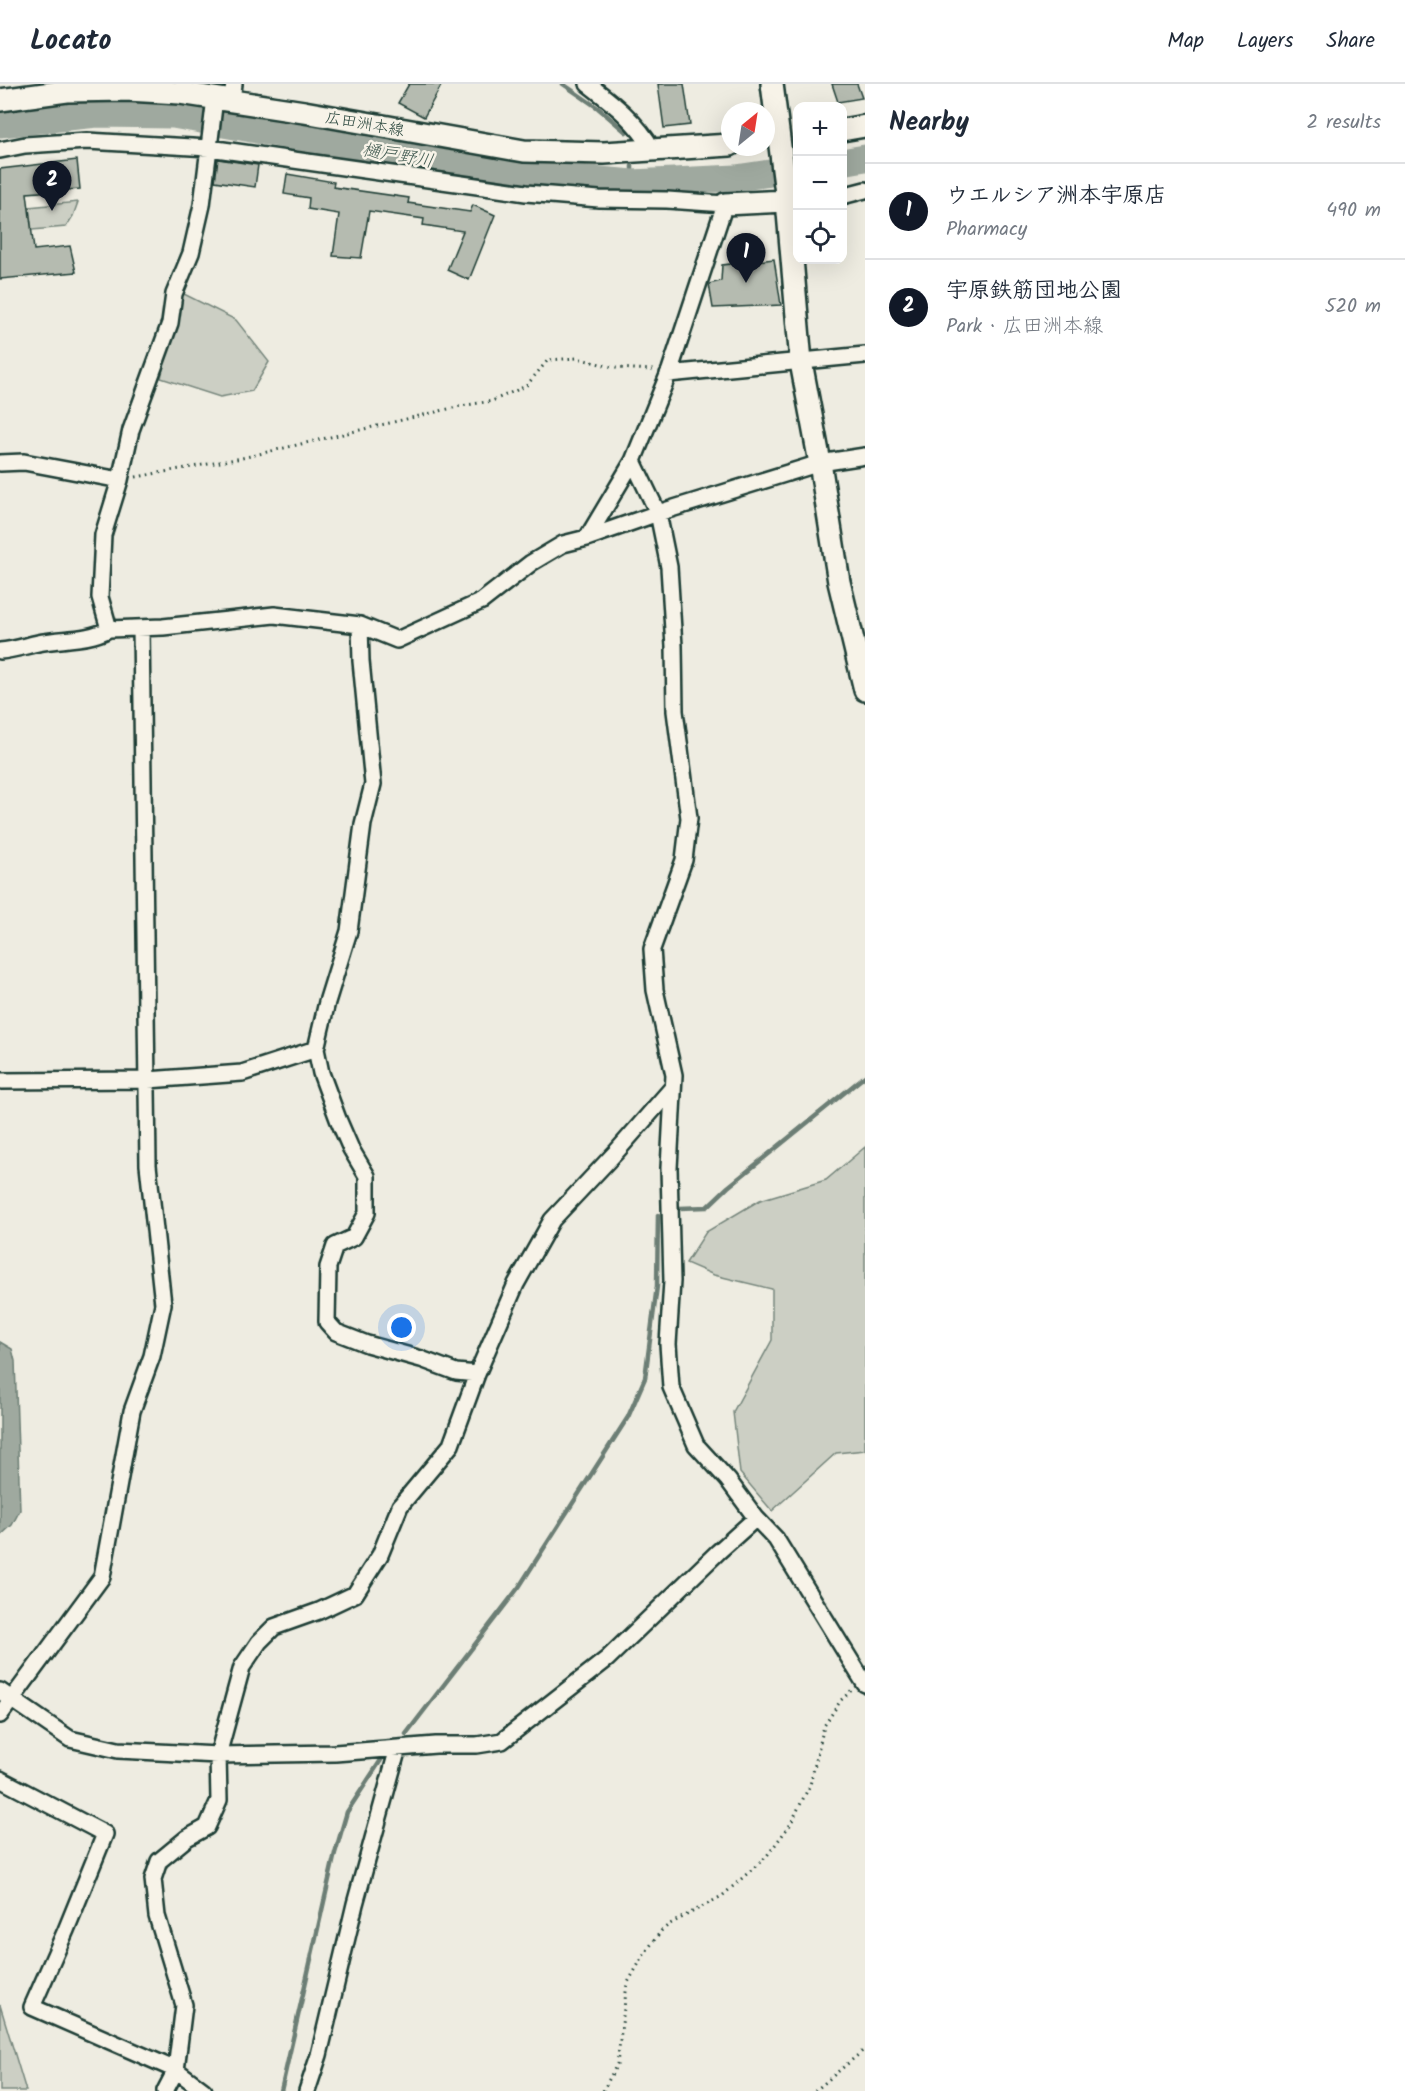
<!DOCTYPE html>
<html lang="en">
<head>
<meta charset="utf-8">
<style>
	:root { --surface:#fff; --page:#f2f2f3; --text:#1f2937; --muted:#747a83; --line:#e0e1e3; --accent:#111827 }
	body { margin:0; font-family:Kalam,"Klee One",sans-serif; background:var(--page); color:var(--text) }
	.controls { position:absolute; right:18px; top:18px; display:grid; overflow:hidden; border-radius:12px; box-shadow:0 6px 24px #0002 }
	.controls button { width:54px; height:54px; display:grid; place-items:center; padding:0; border:0; border-bottom:2px solid var(--line); background:var(--surface); color:var(--text); font:30px sans-serif }
	.compass { position:absolute; left:721px; top:18px; width:54px; height:54px; border-radius:50%; background:var(--surface); box-shadow:0 6px 24px #0002; rotate:30deg }
	.you { position:absolute; left:402px; top:1244px; width:21px; height:21px; margin:-15px; border:4px solid #fff; border-radius:50%; background:#1a73e8; box-shadow:0 0 0 9px #1a73e833 }
	.badge { display:grid; place-items:center; width:39px; height:39px; border-radius:50%; background:var(--accent); color:#fff; font-size:20px; font-weight:700 }
	.pin { position:absolute; translate:-50% -50px; filter:drop-shadow(0 2px 3px #0008) }
	.pin::after { content:''; position:absolute; top:32px; width:21px; height:18px; background:inherit; clip-path:polygon(0 0,100% 0,50% 100%) }
	.list { margin:0; padding:0; list-style:none }
	h2 { display:flex; justify-content:space-between; align-items:center; height:78px; margin:0; padding:0 24px; font-size:26px }
	h2 small { font-size:20px; font-weight:400; color:var(--muted) }
	.list li { display:grid; grid-template-columns:39px 1fr auto; gap:18px; align-items:center; box-sizing:border-box; height:96px; padding:0 24px; border-top:2px solid var(--line) }
	.list b { display:block; font-size:22px; white-space:nowrap }
	.list p { margin:0; font-size:20px; white-space:nowrap; color:var(--muted) }
	.list em { font-size:20px; font-style:normal; color:var(--muted) }
	.icon { flex:none; width:33px; height:33px; fill:none; stroke:currentColor; stroke-width:2; stroke-linecap:round; stroke-linejoin:round }
	.map { position:relative; flex:none; width:865px; height:2007px; overflow:hidden }
	header { display:flex; align-items:center; gap:36px; box-sizing:border-box; height:84px; padding:0 30px; background:var(--surface); border-bottom:2px solid var(--line) }
	header strong { font-size:28px }
	nav { display:flex; gap:33px; margin-inline-start:auto; font-size:21px }
	main { display:flex }
	aside { flex:1; background:var(--surface) }
	.map>svg:first-child { display:block }
	.green { fill:#cccfc4; stroke:#76867c; stroke-width:1.5 }
	.water { fill:#9fa99f; stroke:#6c7e74; stroke-width:1.5 }
	.lines { fill:none; stroke-linecap:round; stroke-linejoin:round }
	.stream { stroke:#6c7e74; stroke-width:4.5 }
	.river { stroke:#9fa99f; stroke-width:27 }
	.building { fill:#b5bbb0; stroke:#1f3d34; stroke-width:1.5 }
	.street-casing { stroke:#1f3d34; stroke-width:20 }
	.secondary-casing { stroke:#1f3d34; stroke-width:26 }
	.path { stroke:#1f3d34; stroke-width:3; stroke-dasharray:1.5 4.5; stroke-linecap:butt }
	.street { stroke:#f7f3e8; stroke-width:15 }
	.secondary { stroke:#f7f3e8; stroke-width:21 }
	.labels { text-anchor:middle; stroke-width:5; stroke-linejoin:round; paint-order:stroke }
	.street-label { font-size:16px; fill:#1f3d34; stroke:#f7f3e8 }
	.water-label { font-size:18px; font-style:italic; fill:#3f584f; stroke:#f7f3e8 }
</style>
</head>
<body>
<header>
<strong>Locato</strong>
<nav><a>Map</a><a>Layers</a><a>Share</a></nav>
</header>
<main>
<div class="map">
<svg width="865" height="2007" viewBox="0 0 865 2007">
	<rect width="100%" height="100%" fill="#eeece1"/>
	<filter id="ink" filterUnits="userSpaceOnUse"><feTurbulence type="fractalNoise" baseFrequency=".0167" numOctaves="2"/><feDisplacementMap in="SourceGraphic" scale="12" xChannelSelector="R" yChannelSelector="G"/><feConvolveMatrix kernelMatrix="1 2 1 2 8 2 1 2 1" color-interpolation-filters="sRGB"/></filter>
	<g filter="url(#ink)">
		<path class="green" d="M78 118 73 132 66 143 32 146 29 123Z
			M180 208 236 236 269 278 252 307 220 313 161 294Z
			M865 1063V1366L836 1369 772 1427 740 1389 733 1328 772 1256V1205L714 1191 686 1179 706 1148 760 1116 826 1096Z
			M0 1921 26 2007H0Z"/>
		<path class="water" d="M0 1258 12 1265 15 1277 20 1426 12 1441 0 1452Z"/>
		<g class="lines">
			<path class="stream" d="M563 0 598 24 626 48
				M632 82V99
				M680 1124 707 1123 728 1103 865 992
				M406 1650 519 1503 628 1333 645 1294 657 1202 658 1131
				M281 2007 335 1769 347 1728 381 1676"/>
			<path class="river" d="M0 40 97 30 173 31 465 83 632 99 736 94 798 85
				M842 78 865 74"/>
		</g>
		<path class="building" d="M409 0H442L424 33 398 19Z
			M658 0H684L690 41 664 44Z
			M832 0H857L862 14 838 18Z
			M218 75 258 81 255 103 215 97Z
			M77 76 80 105 27 109 34 166 70 162 76 188 0 195V85Z
			M287 90 334 98 333 103 409 114 408 119 470 128 473 121 495 131 469 196 447 186 463 147 423 141 424 135 369 127 361 174 333 172 339 130 308 125 309 114 284 110Z
			M774 175 781 221 713 224 709 200 721 197 722 181Z"/>
		<g class="lines">
			<defs>
				<path id="street" d="M588 0C614 20 637 38 653 66
					M215 14 202 121 191 169 174 210 170 239 131 346 120 396 103 451 100 513 109 545 163 543 274 531 360 541 397 556 482 517 531 479 563 460 587 454 658 429 820 379 865 372
					M232 16 234 0
					M0 66 25 61 87 57 209 64 526 109 599 115 667 116 725 120 670 286 633 377 587 454
					M842 112 865 106
					M668 290 865 271
					M633 377 658 429 669 483 674 562 675 627 689 734 684 776 652 865 655 906 674 991 669 1084 672 1197 668 1260 671 1303 696 1361 728 1396 756 1434 776 1455 865 1600
					M0 379 24 378 120 396
					M360 541 361 577 373 700 363 740 349 847 327 918 316 965 321 989 338 1035 351 1065 367 1092V1129L354 1153 335 1162 328 1183 327 1238 336 1248 367 1260 421 1275 456 1288 477 1290
					M0 567C13 566 25 562 38 559 62 554 87 557 109 545
					M0 997 148 996 242 989 316 965
					M0 1607 70 1655 118 1666 218 1671 335 1669 436 1661H477L502 1657 607 1575 718 1468 756 1434
					M0 1631 102 1493 132 1327 152 1272 163 1220 148 1081 141 544
					M0 1695 105 1750 66 1846 32 1923 176 1986 204 2007
					M165 2007 176 1986 184 1921 157 1832 153 1795 159 1777 187 1754 207 1743 219 1716 218 1671 242 1583 259 1558 274 1543 319 1527 355 1510 380 1471 400 1422 451 1361 477 1290 516 1200 552 1136 617 1067 673 1003
					M307 2007 319 1971 355 1820 398 1664"/>
				<path id="secondary" d="M772 0 787 117 801 278 820 379 839 498 865 606
					M0 16 67 7 127 6 180 9 304 28 524 67 604 69 730 61
					M842 46 865 42
					M725 120 787 117"/>
			</defs>
			<use href="#street" class="street-casing"/>
			<use href="#secondary" class="secondary-casing"/>
			<path class="path" d="M136 393 242 374 461 322 492 317 526 302 548 276 577 274 616 284 653 286
				M603 2007 617 1980 627 1900 645 1869 661 1847 670 1840 722 1812 766 1773 790 1741 810 1701 824 1642 841 1616 853 1605
				M815 2007 865 1965"/>
			<use href="#street" class="street"/>
			<use href="#secondary" class="secondary"/>
		</g>
	</g>
	<g class="labels">
		<g class="street-label">
			<text transform="translate(365 39) rotate(10)" y="6">広田洲本線</text>
		</g>
		<g class="water-label">
			<text transform="translate(398 71) rotate(10)" y="6">樋戸野川</text>
		</g>
	</g>
</svg>
<div class="controls">
<button>+</button>
<button>−</button>
<button><svg class="icon" aria-label="locate" viewBox="0 0 24 24"><circle cx="12" cy="12" r="6"/><path d="M12 2v4M12 18v4M2 12h4M18 12h4"/></svg></button>
</div>
<svg class="compass" viewBox="-18 -18 36 36"><path d="M0-13l5 13h-10z" fill="#e53935"/><path d="M0 13l5-13h-10z" fill="#747a83"/></svg>
<div class="you"></div>
<div class="pin badge" style="left:746px;top:199px">1</div>
<div class="pin badge" style="left:52px;top:127px">2</div>
</div>
<aside>
<h2>Nearby<small>2 results</small></h2>
<ul class="list">
<li><span class="badge">1</span><div><b>ウエルシア洲本宇原店</b><p>Pharmacy</p></div><em>490 m</em></li>
<li><span class="badge">2</span><div><b>宇原鉄筋団地公園</b><p>Park · 広田洲本線</p></div><em>520 m</em></li>
</ul>
</aside>
</main>
</body>
</html>
